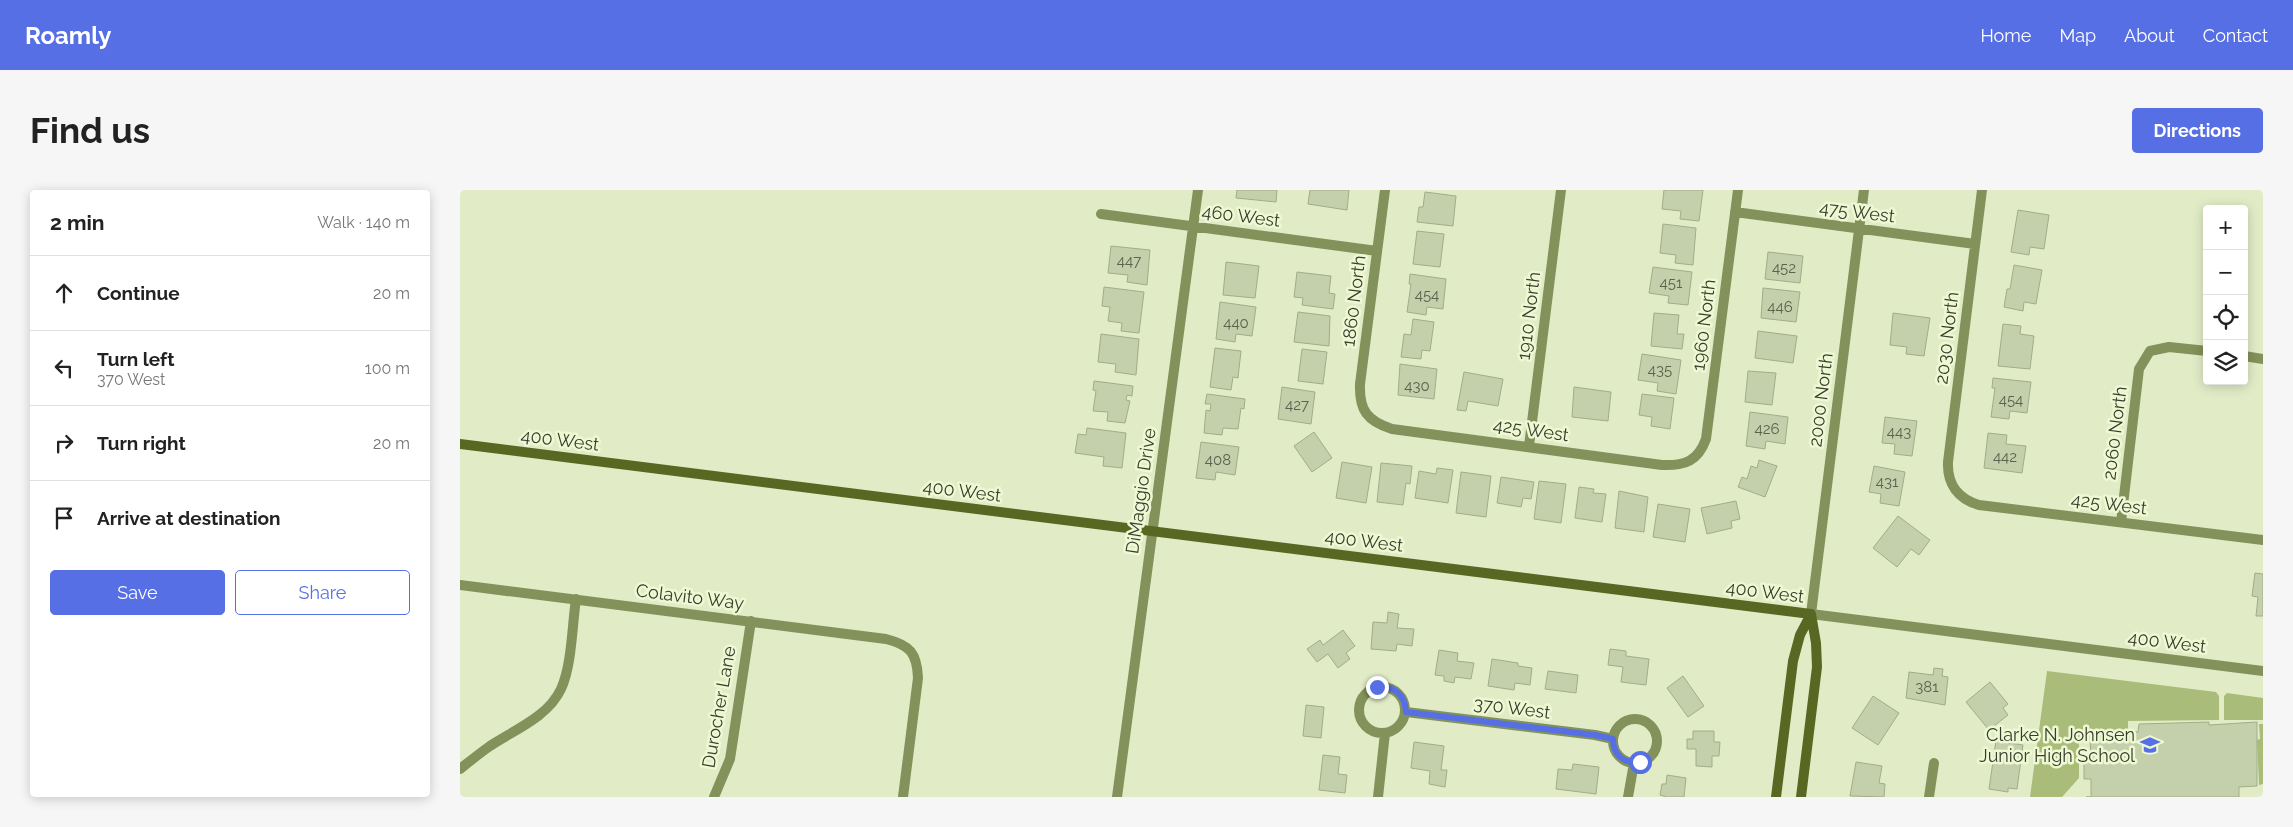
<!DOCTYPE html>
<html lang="en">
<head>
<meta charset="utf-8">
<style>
	:root { --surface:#fff; --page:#f6f6f6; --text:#222; --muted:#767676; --line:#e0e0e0; --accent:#566fe5 }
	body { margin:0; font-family:Raleway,sans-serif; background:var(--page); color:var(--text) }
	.controls { position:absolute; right:15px; top:15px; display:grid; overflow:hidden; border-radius:5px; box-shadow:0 2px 12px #0003 }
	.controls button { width:45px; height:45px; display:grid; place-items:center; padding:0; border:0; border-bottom:1px solid var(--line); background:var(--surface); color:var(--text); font:25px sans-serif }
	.stop { position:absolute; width:15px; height:15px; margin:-11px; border:4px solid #566fe5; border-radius:50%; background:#fff }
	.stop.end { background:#566fe5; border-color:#fff; box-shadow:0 1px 5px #0008 }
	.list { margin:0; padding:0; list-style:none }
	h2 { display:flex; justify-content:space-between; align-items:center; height:65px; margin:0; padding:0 20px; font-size:21px }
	h2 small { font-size:16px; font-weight:400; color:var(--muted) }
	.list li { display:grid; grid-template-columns:32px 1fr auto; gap:15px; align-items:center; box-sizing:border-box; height:75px; padding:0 20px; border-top:1px solid var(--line) }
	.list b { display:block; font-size:19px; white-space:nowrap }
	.list p { margin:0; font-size:16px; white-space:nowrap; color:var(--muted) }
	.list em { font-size:16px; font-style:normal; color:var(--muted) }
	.actions { display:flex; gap:10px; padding:15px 20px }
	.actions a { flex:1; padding:11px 0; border:1px solid var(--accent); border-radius:5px; text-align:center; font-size:18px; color:var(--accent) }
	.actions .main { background:var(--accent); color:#fff }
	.icon { flex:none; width:28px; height:28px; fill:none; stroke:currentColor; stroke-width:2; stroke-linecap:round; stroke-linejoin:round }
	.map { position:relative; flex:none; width:1803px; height:607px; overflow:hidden; border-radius:5px }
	header { display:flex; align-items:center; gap:30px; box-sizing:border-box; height:70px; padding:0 25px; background:var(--accent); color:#fff }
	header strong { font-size:24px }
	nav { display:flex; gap:28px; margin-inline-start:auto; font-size:18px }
	.intro { display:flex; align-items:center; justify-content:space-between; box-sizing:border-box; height:120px; padding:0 30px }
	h1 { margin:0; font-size:35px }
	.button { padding:12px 22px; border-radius:5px; background:var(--accent); color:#fff; font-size:18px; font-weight:700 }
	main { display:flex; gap:30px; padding:0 30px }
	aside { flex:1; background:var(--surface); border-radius:5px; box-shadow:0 2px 12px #0003 }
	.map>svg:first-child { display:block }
	.green { fill:#aabc79 }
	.building { fill:#c4cfab; stroke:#a2ac89 }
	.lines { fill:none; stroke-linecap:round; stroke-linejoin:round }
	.street { stroke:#83925b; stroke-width:10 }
	.secondary { stroke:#586822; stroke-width:10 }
	.route { stroke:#566fe5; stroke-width:6 }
	.labels { text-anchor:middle; stroke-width:5; stroke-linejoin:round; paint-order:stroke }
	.number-label { font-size:15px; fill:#5c624d }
	.street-label { font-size:18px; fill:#393d2e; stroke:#eef9d4 }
	.poi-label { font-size:18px; fill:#393d2e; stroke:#eef9d4; text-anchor:end }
</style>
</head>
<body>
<header>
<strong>Roamly</strong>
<nav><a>Home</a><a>Map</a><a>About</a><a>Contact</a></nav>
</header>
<div class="intro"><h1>Find us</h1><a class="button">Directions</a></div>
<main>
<aside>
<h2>2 min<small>Walk · 140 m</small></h2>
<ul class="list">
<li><svg class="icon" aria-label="ahead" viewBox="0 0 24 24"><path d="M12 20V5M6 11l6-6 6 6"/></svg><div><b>Continue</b></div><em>20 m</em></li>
<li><svg class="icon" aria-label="left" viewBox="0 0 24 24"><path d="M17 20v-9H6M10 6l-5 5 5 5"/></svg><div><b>Turn left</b><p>370 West</p></div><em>100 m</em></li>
<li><svg class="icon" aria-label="right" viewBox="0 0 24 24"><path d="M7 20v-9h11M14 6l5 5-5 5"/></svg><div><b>Turn right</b></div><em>20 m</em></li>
<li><svg class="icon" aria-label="arrive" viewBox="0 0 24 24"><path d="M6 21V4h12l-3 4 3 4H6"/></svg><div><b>Arrive at destination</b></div></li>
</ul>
<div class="actions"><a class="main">Save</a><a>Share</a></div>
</aside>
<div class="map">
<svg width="1803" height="607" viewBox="0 0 1803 607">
	<rect width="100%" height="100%" fill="#e1ecc7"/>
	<path class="green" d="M1587 481 1756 502 1759 506V530L1668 531V547L1619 548V588L1602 607H1570Z
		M1767 503 1803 508V530H1764V506Z
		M1799 534H1803V594L1799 595 1797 550 1800 549Z"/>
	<path class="building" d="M777 0H817L816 12 776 8Z
		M850 0H889L887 20 848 14Z
		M1204 0H1243L1239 31 1220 29 1221 21 1202 19Z
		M965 2 996 6 993 36 957 32 959 17H963Z
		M1558 20 1589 25 1584 59 1570 57 1569 65 1551 62Z
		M1203 34 1236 38 1233 75 1215 73 1216 65 1200 63Z
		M957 41 984 44 980 77 953 74Z
		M651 56 690 60 687 95 667 92 668 85 648 83Z
		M1308 62 1343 66 1340 93 1305 89Z
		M766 72 799 76 795 108 763 105Z
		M1554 75 1582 80 1576 114 1564 112 1563 121 1544 117 1547 99H1550Z
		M1193 77 1232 82 1228 115 1208 113 1209 106 1189 103Z
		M837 82 871 86 869 103 875 104 873 119 842 115 843 108 834 107Z
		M950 84 986 89 983 119 967 117 966 125 947 122 951 94H949Z
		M644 97 684 102 679 143 661 141 662 133 648 131 650 117 642 116Z
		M1303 98 1340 102 1336 132 1301 128Z
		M760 112 796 117 792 146 776 144 775 152 756 149Z
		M838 122 870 126 869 156 834 152Z
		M1194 123 1219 125 1217 144H1224L1222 159 1191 156Z
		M1433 123 1470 128 1464 166 1446 164 1447 157 1430 155Z
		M953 129 974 132 970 161 962 160 961 169 941 167 944 144 951 145Z
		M1543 134 1561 136 1560 144 1574 146 1570 179 1538 176Z
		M1298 141 1337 146 1333 173 1295 168Z
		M641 144 679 149 676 185 655 182 656 174 638 172Z
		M755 158 781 161 778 188 773 187 771 200 750 197Z
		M842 159 867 162 863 194 838 191Z
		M1182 164 1221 170 1216 204 1197 201 1198 193 1178 190Z
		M940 174 977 179 974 209 938 205Z
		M1288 181 1316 183 1312 215 1285 212Z
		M1004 182 1043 189 1038 216 1008 211 1006 221 997 220Z
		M1533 188 1571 192 1567 223 1550 221 1549 229 1531 227 1535 198H1532Z
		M634 191 673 196 672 206 667 205 666 210 670 211 665 233 647 231 648 222 633 221 636 201 633 200Z
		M822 197 855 202 851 234 818 229Z
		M1114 197 1151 202 1148 231 1112 227Z
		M747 204 785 209 784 219 781 218 778 239 763 238 762 245 744 243 746 220 750 221 751 214H745Z
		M1182 204 1214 208 1210 239 1191 236 1192 227 1179 225Z
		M1290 222 1328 227 1325 254 1306 251 1305 259 1286 256Z
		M1425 227 1457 231 1452 266 1434 264 1435 254 1422 253Z
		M627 238 666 243 662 278 643 276 644 267 615 263 618 244 626 245Z
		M854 242 872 268 852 282 834 256Z
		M1528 243 1547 245 1546 254 1566 256 1562 283 1524 278Z
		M741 252 779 257 775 285 756 282 755 290 736 288Z
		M1299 270 1317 276 1305 307 1278 297 1282 287 1287 289 1291 276 1297 278Z
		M882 272 912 277 906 313 876 308Z
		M921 273 952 276 950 294 946 293 943 315 917 312Z
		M1414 276 1445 282 1439 316 1420 313 1421 304 1409 302Z
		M977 278 993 280 988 313 955 308 959 281 976 284Z
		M1001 282 1031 286 1026 327 996 323Z
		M1041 287 1074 292 1071 309 1063 308 1061 317 1037 313Z
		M1079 291 1106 294 1101 333 1074 329Z
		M1119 297 1134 299 1133 303 1146 304 1142 332 1115 328Z
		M1159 301 1188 307 1184 342 1155 338Z
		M1276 311 1280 329 1271 331 1272 338 1247 344 1241 318Z
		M1198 314 1230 319 1225 352 1193 347Z
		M1438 326 1470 350 1459 365 1451 359 1437 377 1413 358Z
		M1795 383 1803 384V426H1796L1798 407 1792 406Z
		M928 422 939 424 937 438 954 439 952 456 937 454 936 461 911 459 913 432 927 433Z
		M883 440 895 456 886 463 890 469 878 478 868 464 857 472 847 459 860 450 863 455Z
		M1150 459 1166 461V466L1189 469 1186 495 1161 492 1163 477 1148 475Z
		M979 460 998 463 997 471 1014 473 1011 489 995 487 994 493 984 491V486L975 485Z
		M1032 469 1058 473V476L1072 478 1070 495 1055 493 1054 500 1028 496Z
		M1474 478 1483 479 1482 486 1488 487 1485 515 1446 508 1449 482 1473 485Z
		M1088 481 1118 485 1116 503 1085 499Z
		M1223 486 1244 516 1228 527 1207 498Z
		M1530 492 1548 514 1543 518 1548 525 1529 540 1506 512Z
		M1413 506 1439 523 1418 555 1392 538Z
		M846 515 864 517 861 548 843 546Z
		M1749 532V535L1797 532V596L1779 597V607H1626H1631V589H1624V569L1631 568 1630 548 1670 547V541L1678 542 1679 534Z
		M1233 541H1254V552H1260L1259 566H1252V577L1236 576V559H1227V549H1233Z
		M1536 551 1563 555 1557 599 1548 598V602L1529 599Z
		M954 552 984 556 981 580H987L985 597 969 594 970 581 951 578Z
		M863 565 880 567 878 584 887 585 885 603 859 600Z
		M1396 572 1422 576 1419 593 1425 594 1424 607 1390 606Z
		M1113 574 1139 577 1136 604 1096 599 1098 579 1112 580Z
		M1207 585 1226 588 1224 607H1206L1200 605 1202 594H1206Z"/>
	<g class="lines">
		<path class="street" d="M925 0 900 194C899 220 907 231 932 239L1202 275C1225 276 1238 271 1246 249L1278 0
			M1404 0 1351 424 1803 481
			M1522 0 1488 272C1487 294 1498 309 1519 315L1803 350
			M1275 22 1515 54
			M641 24 917 61
			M1784 166 1803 169
			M1069 256 1101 0
			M1661 332 1679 179 1690 161 1709 157 1747 161
			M0 395 426 449C450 455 457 463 458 488L443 607
			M899 520a23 23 0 1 1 46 0a23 23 0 1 1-46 0Z
			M946 522 1135 545 1153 549
			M1153 551a22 22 0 1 1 44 0a22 22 0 1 1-44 0Z
			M0 579C10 571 20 563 30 556 54 540 88 527 101 499 112 475 112 436 116 409
			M254 607 270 569 291 431
			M657 607 738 0
			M918 607 925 543
			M1168 607 1174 573
			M1469 607 1474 573"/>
		<path class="secondary" d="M0 254 1351 424
			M1316 607 1333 471 1340 445 1351 424
			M1341 607 1357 477 1356 453 1351 424"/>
	</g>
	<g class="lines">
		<path class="route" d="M917 497C934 495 945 505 946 522L1135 545 1153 549C1153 565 1164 574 1180 572"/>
	</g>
	<defs>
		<symbol id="school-bare" viewBox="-9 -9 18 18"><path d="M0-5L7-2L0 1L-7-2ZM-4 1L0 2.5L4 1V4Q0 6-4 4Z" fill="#566fe5" stroke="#eef9d4" stroke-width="2.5" paint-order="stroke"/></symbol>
	</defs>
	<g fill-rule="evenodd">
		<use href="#school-bare" x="1676" y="541" width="28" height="28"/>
	</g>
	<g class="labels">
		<g class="number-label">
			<text x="669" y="76">447</text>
			<text x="1324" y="83">452</text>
			<text x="1211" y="98">451</text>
			<text x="967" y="110">454</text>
			<text x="1320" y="122">446</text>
			<text x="776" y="138">440</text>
			<text x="1200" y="185">435</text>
			<text x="957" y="201">430</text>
			<text x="1551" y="215">454</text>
			<text x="837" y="220">427</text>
			<text x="1307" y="244">426</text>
			<text x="1439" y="247">443</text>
			<text x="1545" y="272">442</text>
			<text x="758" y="275">408</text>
			<text x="1427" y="297">431</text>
			<text x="1467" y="502">381</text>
		</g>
		<g class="street-label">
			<text transform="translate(1397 22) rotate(7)" y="6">475 West</text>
			<text transform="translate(781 26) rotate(7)" y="6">460 West</text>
			<text transform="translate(894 111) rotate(-83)" y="6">1860 North</text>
			<text transform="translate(1069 126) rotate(-83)" y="6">1910 North</text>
			<text transform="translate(1244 135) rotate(-83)" y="6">1960 North</text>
			<text transform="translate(1487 148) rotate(-83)" y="6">2030 North</text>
			<text transform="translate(1361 210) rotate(-83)" y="6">2000 North</text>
			<text transform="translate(1071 240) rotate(8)" y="6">425 West</text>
			<text transform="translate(1655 243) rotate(-83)" y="6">2060 North</text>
			<text transform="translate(100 250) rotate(7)" y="6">400 West</text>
			<text transform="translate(502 301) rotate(7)" y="6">400 West</text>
			<text transform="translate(681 301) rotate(-82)" y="6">DiMaggio Drive</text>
			<text transform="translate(1649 314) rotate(7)" y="6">425 West</text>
			<text transform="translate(904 351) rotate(7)" y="6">400 West</text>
			<text transform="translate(1305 402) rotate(7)" y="6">400 West</text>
			<text transform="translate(230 407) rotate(7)" y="6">Colavito Way</text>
			<text transform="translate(1707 452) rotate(7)" y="6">400 West</text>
			<text transform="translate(259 517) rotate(-80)" y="6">Durocher Lane</text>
			<text transform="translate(1052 518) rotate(7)" y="6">370 West</text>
		</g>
		<g class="poi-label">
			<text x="1675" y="551">Clarke N. Johnsen<tspan x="1675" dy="21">Junior High School</tspan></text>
		</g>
	</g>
</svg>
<div class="controls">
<button>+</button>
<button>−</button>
<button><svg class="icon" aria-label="locate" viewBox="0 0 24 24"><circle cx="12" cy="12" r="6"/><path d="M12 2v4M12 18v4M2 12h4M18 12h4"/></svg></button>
<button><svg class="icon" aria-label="layers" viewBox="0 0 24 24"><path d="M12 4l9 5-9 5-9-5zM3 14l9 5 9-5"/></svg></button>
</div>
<div class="stop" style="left:1180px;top:572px"></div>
<div class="stop end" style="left:917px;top:497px"></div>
</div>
</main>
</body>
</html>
